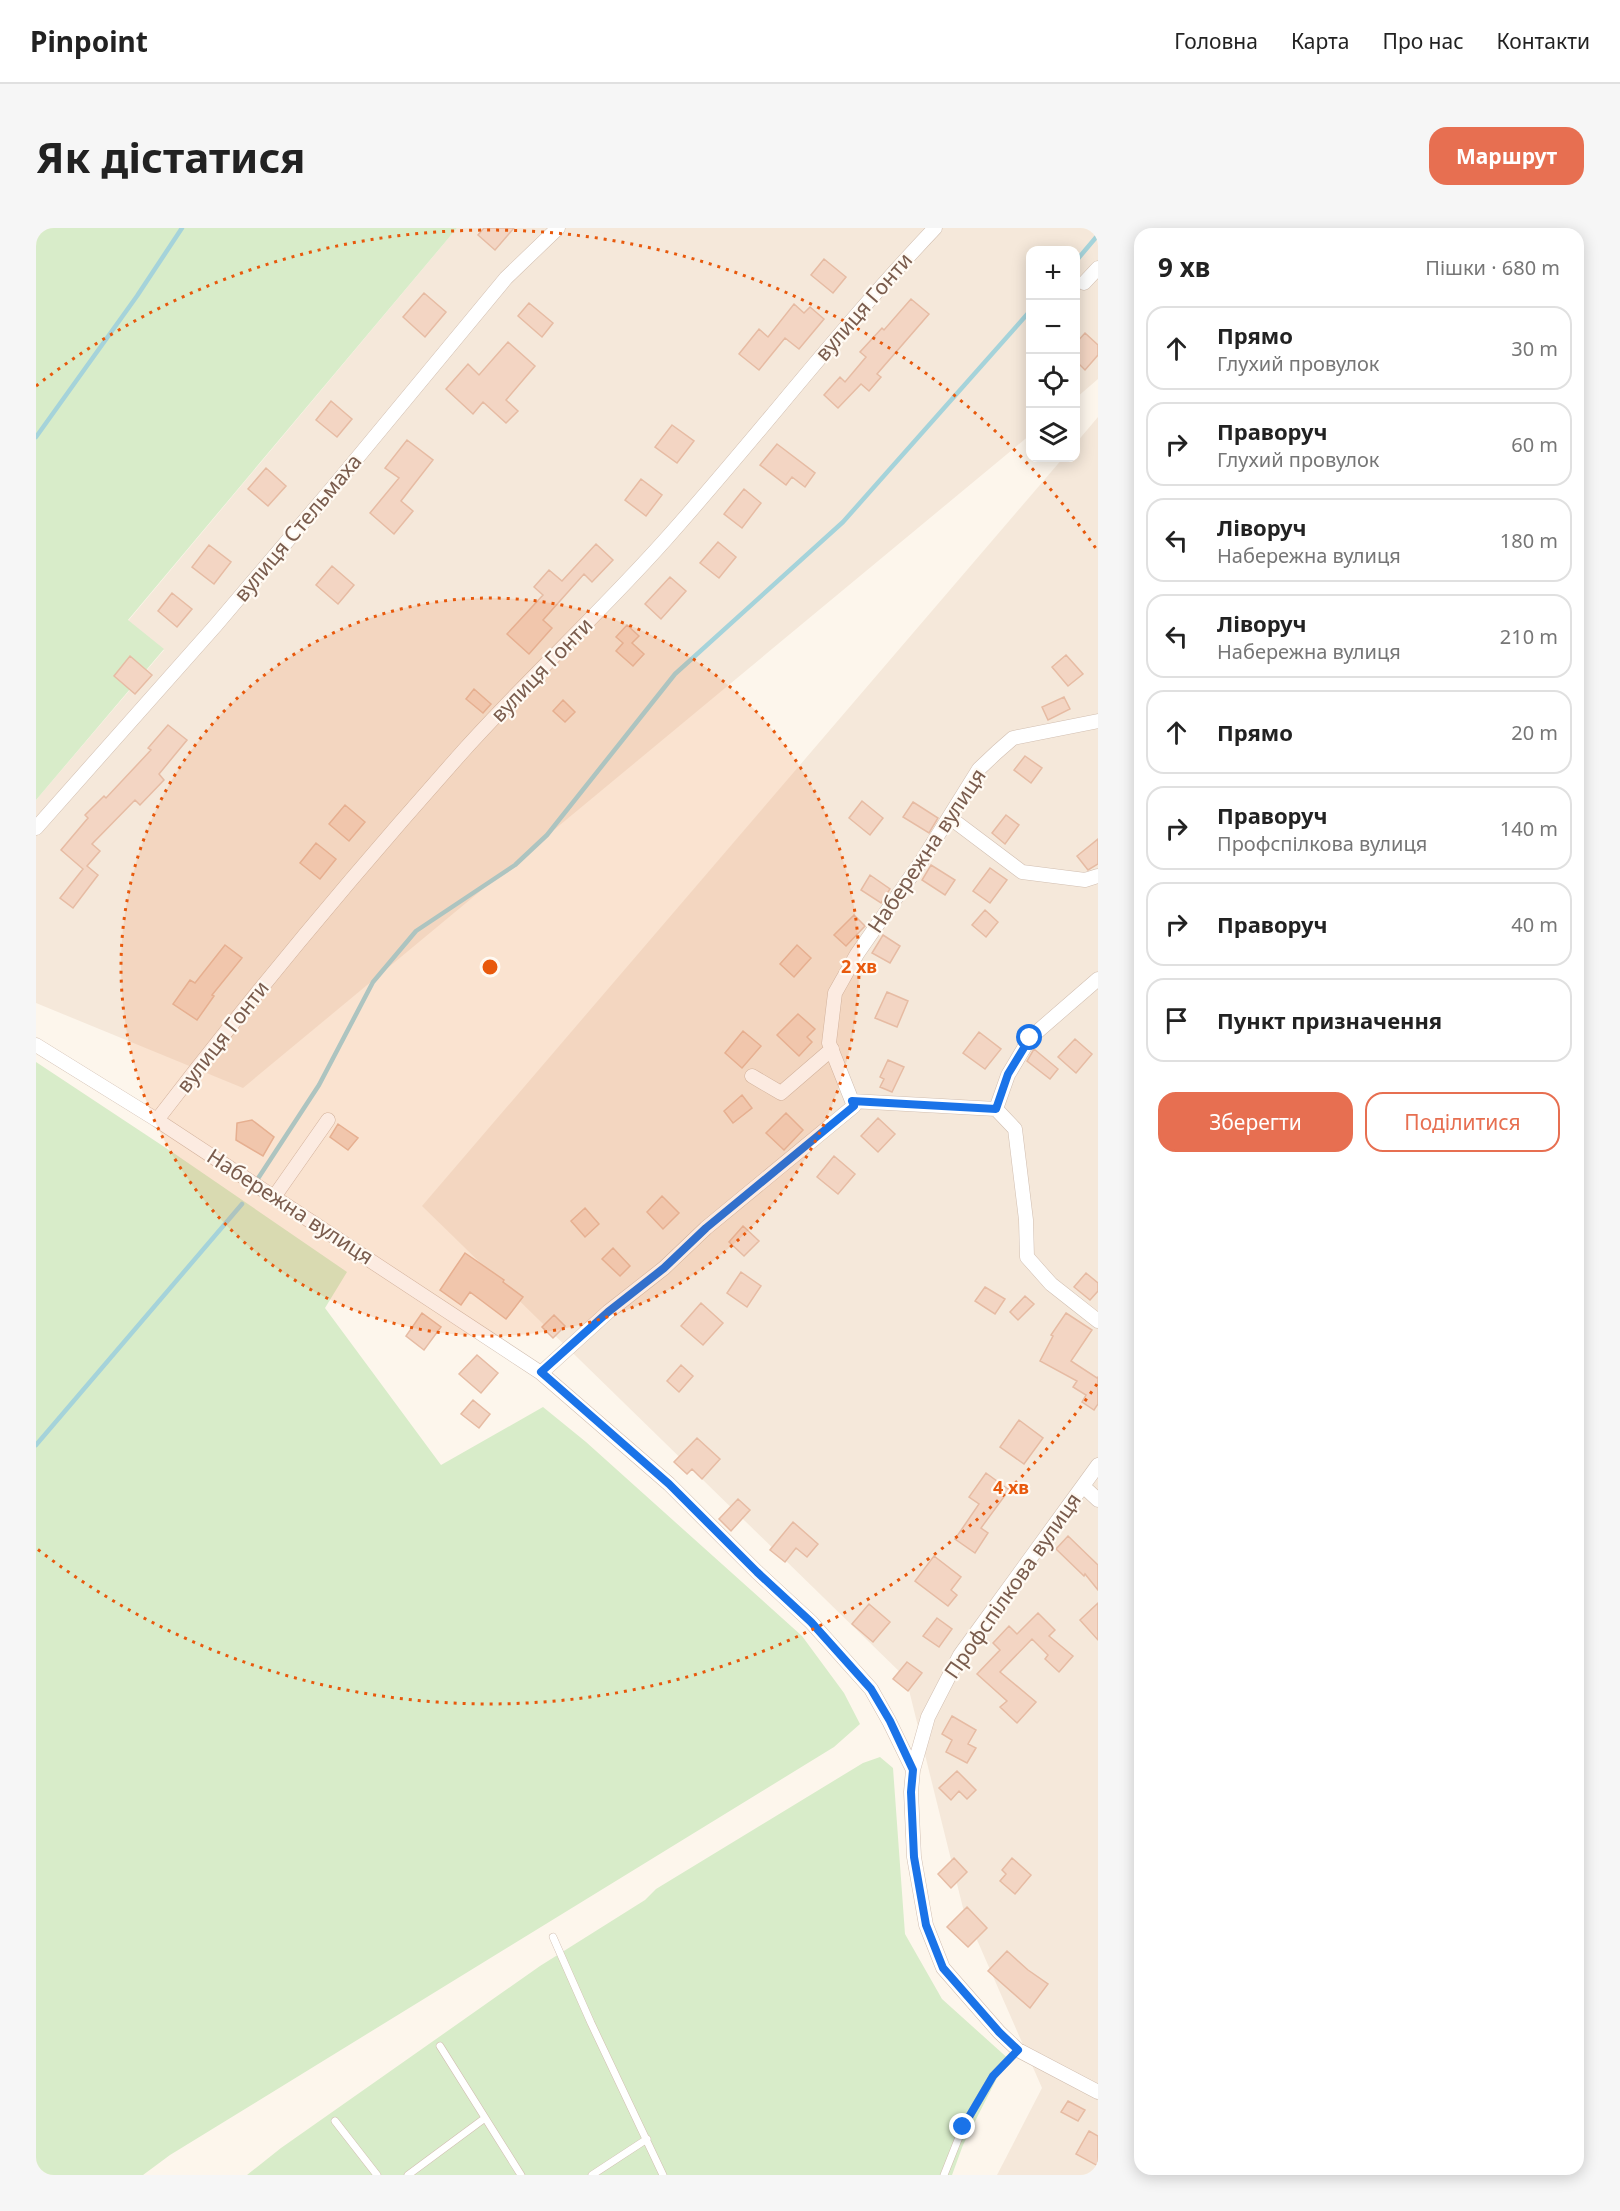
<!DOCTYPE html>
<html lang="uk">
<head>
<meta charset="utf-8">
<style>
	:root { --surface:#fff; --page:#f6f6f6; --text:#222; --muted:#767676; --line:#e0e0e0; --accent:#e76f51 }
	body { margin:0; font-family:"Noto Sans",sans-serif; background:var(--page); color:var(--text) }
	.controls { position:absolute; right:18px; top:18px; display:grid; overflow:hidden; border-radius:12px; box-shadow:0 3px 15px #0003 }
	.controls button { width:54px; height:54px; display:grid; place-items:center; padding:0; border:0; border-bottom:2px solid var(--line); background:var(--surface); color:var(--text); font:30px sans-serif }
	.stop { position:absolute; width:18px; height:18px; margin:-14px; border:4px solid #1a73e8; border-radius:50%; background:#fff }
	.stop.end { background:#1a73e8; border-color:#fff; box-shadow:0 2px 6px #0008 }
	.list { margin:0; padding:0; list-style:none }
	h2 { display:flex; justify-content:space-between; align-items:center; height:78px; margin:0; padding:0 24px; font-size:26px }
	h2 small { font-size:20px; font-weight:400; color:var(--muted) }
	.list li { display:grid; grid-template-columns:39px 1fr auto; gap:18px; align-items:center; box-sizing:border-box; height:84px; margin:0 12px 12px; padding:0 12px; border:2px solid var(--line); border-radius:18px }
	.list b { display:block; font-size:22px; white-space:nowrap }
	.list p { margin:0; font-size:20px; white-space:nowrap; color:var(--muted) }
	.list em { font-size:20px; font-style:normal; color:var(--muted) }
	.actions { display:flex; gap:12px; padding:18px 24px }
	.actions a { flex:1; padding:14px 0; border:2px solid var(--accent); border-radius:18px; text-align:center; font-size:21px; color:var(--accent) }
	.actions .main { background:var(--accent); color:#fff }
	.icon { flex:none; width:33px; height:33px; fill:none; stroke:currentColor; stroke-width:2; stroke-linecap:round; stroke-linejoin:round }
	.map { position:relative; flex:none; width:1062px; height:1947px; overflow:hidden; border-radius:18px }
	header { display:flex; align-items:center; gap:36px; box-sizing:border-box; height:84px; padding:0 30px; background:var(--surface); border-bottom:2px solid var(--line) }
	header strong { font-size:28px }
	nav { display:flex; gap:33px; margin-inline-start:auto; font-size:21px }
	.intro { display:flex; align-items:center; justify-content:space-between; box-sizing:border-box; height:144px; padding:0 36px }
	h1 { margin:0; font-size:42px }
	.button { padding:15px 27px; border-radius:18px; background:var(--accent); color:#fff; font-size:21px; font-weight:700 }
	main { display:flex; gap:36px; padding:0 36px }
	aside { flex:1; background:var(--surface); border-radius:18px; box-shadow:0 3px 15px #0003 }
	.map>svg:first-child { display:block }
	.residential { fill:#f5e8da }
	.green { fill:#d8ecc9 }
	.lines { fill:none; stroke-linecap:round; stroke-linejoin:round }
	.stream { stroke:#a5d3da; stroke-width:4.5 }
	.building { fill:#f3d5c3; stroke:#e6bba3; stroke-width:1.5 }
	.lane-casing { stroke:#d1beb0; stroke-width:8 }
	.street-casing { stroke:#d1beb0; stroke-width:15 }
	.lane { stroke:#fff; stroke-width:7 }
	.street { stroke:#fff; stroke-width:14 }
	.route { stroke:#1a73e8; stroke-width:8 }
	.ring { fill:none; stroke:#e8590c; stroke-width:3; stroke-dasharray:3 6 }
	.labels { text-anchor:middle; stroke-width:4.5; stroke-linejoin:round; paint-order:stroke }
	.street-label { font-size:21px; fill:#7a5c4d; stroke:#fffaf3 }
	.centre { fill:#e8590c; stroke:#fffaf3; stroke-width:3 }
	.ring-label { font-size:18px; text-anchor:middle; font-weight:bold; fill:#e8590c; stroke:#fffaf3; stroke-width:4.5; stroke-linejoin:round; paint-order:stroke }
</style>
</head>
<body>
<header>
<strong>Pinpoint</strong>
<nav><a>Головна</a><a>Карта</a><a>Про нас</a><a>Контакти</a></nav>
</header>
<div class="intro"><h1>Як дістатися</h1><a class="button">Маршрут</a></div>
<main>
<div class="map">
<svg width="1062" height="1947" viewBox="0 0 1062 1947">
	<rect width="100%" height="100%" fill="#fdf6ec"/>
	<path class="residential" d="M421 0H1062V151L1040 170V22H994V207L207 860 0 775V572L128 422 92 393Z
		M1062 189V1947H961L1006 1860 927 1680 870 1450 386 978 1027 230H1040V215Z"/>
	<path class="green" d="M0 0H421L92 392 128 421 0 572Z
		M0 834 139 926 311 1044 289 1080 405 1237 507 1179 550 1214 766 1408 808 1465 824 1496 798 1519 134 1927 107 1947H0Z
		M844 1529 857 1540 869 1706 906 1771 976 1834 963 1846 927 1917 916 1947H211L245 1920 504 1738 609 1672 620 1661 827 1535Z"/>
	<g class="lines">
		<path class="stream" d="M1040 33 1062 7
			M0 209 101 68 146 0
			M221 952 283 857 337 754 380 703 479 637 511 607 639 446 807 294 994 83
			M0 1217 206 976"/>
	</g>
	<path class="building" d="M448 0H478L459 22 442 7Z
		M788 31 810 49 797 65 775 47Z
		M388 65 410 84 389 109 367 89Z
		M875 71 893 86 841 146 845 149 833 163 825 156 802 180 788 167 804 149 809 154 830 129 824 124 846 100 848 102Z
		M493 75 517 95 506 109 482 88Z
		M758 76 768 85 774 79 788 91 763 121 749 110 723 142 703 126 723 101 732 109Z
		M1049 105 1062 117V127L1049 142 1040 133V115Z
		M472 114 499 138 470 172 482 183 470 195 447 174 437 186 410 161 432 136 443 147Z
		M295 173 316 191 301 209 280 192Z
		M636 197 658 213 641 235 619 219Z
		M371 212 397 232 365 273 377 283 358 306 334 285 363 250 349 240Z
		M741 216 779 245 769 259 756 249 750 257 724 237Z
		M230 240 250 258 232 278 212 261Z
		M605 251 626 267 610 288 589 272Z
		M708 261 725 275 706 300 688 286Z
		M682 314 700 329 683 350 664 335Z
		M560 316 577 332 556 354 548 346 507 392 516 400 493 426 471 406 507 367 498 359 513 342 526 353Z
		M173 317 195 334 178 356 156 339Z
		M296 338 318 357 302 376 280 357Z
		M634 349 650 363 625 391 609 376Z
		M136 365 156 381 141 399 122 383Z
		M591 397 603 408 596 415 608 426 597 438 580 423 587 415 580 409Z
		M1030 427 1047 446 1032 458 1016 439Z
		M94 428 116 447 99 466 78 448Z
		M438 461 455 476 447 485 430 471Z
		M1028 469 1034 481 1012 492 1006 479Z
		M527 472 539 484 529 494 517 483Z
		M132 497 151 512 123 546 128 552 104 577 99 572 56 616 64 623 51 638 62 647 37 680 24 670 47 641 25 622 52 590 49 587 68 568 70 570 115 522 112 520Z
		M989 528 1006 540 995 555 978 542Z
		M826 573 847 590 834 607 813 590Z
		M877 574 902 590 893 605 867 589Z
		M309 577 329 594 313 613 293 596Z
		M970 587 983 597 969 616 956 605Z
		M1062 611V636L1052 642 1041 628Z
		M280 615 300 631 284 651 264 635Z
		M895 637 919 652 909 667 886 652Z
		M954 640 971 652 954 675 937 663Z
		M834 647 854 661 845 675 825 662Z
		M949 682 962 694 950 709 936 697Z
		M818 687 829 698 810 718 798 707Z
		M847 707 864 718 854 735 836 725Z
		M189 717 206 730 176 767 178 768 161 792 137 776 154 752 159 755Z
		M761 717 775 730 758 749 744 736Z
		M851 764 872 773 861 799 839 790Z
		M762 786 779 801 771 809 776 814 763 828 741 807Z
		M707 803 725 818 706 840 689 825Z
		M943 804 965 821 949 841 927 825Z
		M1039 811 1056 826 1040 845 1022 829Z
		M998 821 1022 841 1014 851 991 833Z
		M852 832 868 839 856 864 844 859 848 851 844 849Z
		M706 867 716 880 697 895 688 883Z
		M750 885 767 902 748 922 730 905Z
		M842 890 859 906 842 924 825 908Z
		M216 892 238 909 227 928 200 912 201 895Z
		M302 896 322 910 312 922 294 909Z
		M798 928 819 946 802 966 781 949Z
		M626 968 643 985 627 1001 611 984Z
		M549 980 563 996 549 1009 535 993Z
		M707 998 723 1013 708 1028 693 1014Z
		M577 1020 594 1038 584 1048 566 1031Z
		M429 1025 468 1052 467 1054 487 1069 470 1091 434 1064 425 1077 404 1062Z
		M705 1044 725 1058 711 1079 691 1065Z
		M1050 1045 1062 1055V1063L1054 1072 1038 1059Z
		M949 1059 969 1071 959 1086 939 1073Z
		M989 1068 998 1076 982 1092 974 1084Z
		M665 1075 687 1095 667 1117 645 1098Z
		M386 1085 405 1099 388 1122 370 1108Z
		M1030 1085 1056 1102 1035 1133 1061 1150 1062 1149V1176L1058 1182 1046 1174 1050 1167 1037 1159 1041 1153 1004 1133 1017 1108 1015 1107Z
		M518 1087 529 1098 517 1110 506 1099Z
		M441 1127 462 1145 445 1165 423 1146Z
		M645 1137 657 1148 643 1164 631 1153Z
		M437 1172 454 1186 443 1200 425 1186Z
		M983 1192 1007 1210 988 1236 964 1219Z
		M661 1210 684 1231 666 1251 656 1241 651 1246 638 1234Z
		M950 1245 973 1262 945 1300 952 1305 939 1325 919 1311 943 1276 933 1269Z
		M702 1271 714 1282 695 1303 683 1291Z
		M757 1294 782 1316 771 1329 760 1320 749 1334 734 1322Z
		M1032 1308 1062 1337V1362L1049 1346 1048 1348 1020 1321Z
		M898 1328 925 1349 915 1362 921 1367 912 1378 879 1353Z
		M1062 1375V1412L1044 1392Z
		M833 1376 854 1394 837 1414 816 1396Z
		M1002 1385 1019 1402 1013 1408 1037 1428 1023 1444 1009 1431 1012 1427 996 1411 964 1444 1000 1474 981 1495 964 1479 971 1473 941 1446 964 1422 957 1415 973 1398 981 1406Z
		M901 1390 916 1401 903 1419 887 1408Z
		M871 1434 886 1445 872 1463 857 1451Z
		M916 1488 940 1502 932 1516 940 1520 931 1535 910 1524 916 1512 906 1506Z
		M921 1543 940 1562 931 1571 923 1563 915 1572 903 1560Z
		M918 1630 931 1644 915 1660 902 1646Z
		M976 1630 995 1647 979 1666 964 1653 970 1646 966 1642Z
		M931 1679 951 1700 932 1719 911 1699Z
		M971 1723 992 1742 1012 1756 994 1780 952 1743Z
		M1032 1873 1049 1882 1042 1893 1025 1884Z
		M1053 1903 1062 1908V1938L1040 1926Z"/>
	<g class="lines">
		<defs>
			<path id="lane" d="M517 1709 555 1795 627 1947
				M404 1818 485 1947
				M299 1893 341 1947
				M372 1947 449 1890
				M556 1947 611 1911
				M908 1947 927 1899 957 1848 982 1822"/>
			<path id="street" d="M1048 55 1062 40
				M913 589 986 644 1049 652 1062 648
				M0 600 180 397 298 258 470 50 522 0
				M0 817 121 892 505 1145 633 1256 721 1344 775 1394 835 1461 853 1493 877 1542
				M716 848 745 865 796 821
				M816 873 960 881 972 847 994 810 1062 751
				M960 881 979 901 990 992 991 1029 1015 1056 1062 1093
				M121 892C219 764 322 641 429 521 494 449 566 383 630 311 722 208 804 100 899 0
				M238 969 292 892
				M505 1145 572 1084 628 1040 670 1000 818 878 793 815 799 765 821 726 887 631 943 541 961 524 977 510 1062 493
				M1062 1237 924 1427 892 1489 877 1542 875 1564 878 1629 890 1697 907 1740 963 1804 982 1822 1062 1864
				M1047 1258 1062 1272"/>
		</defs>
		<use href="#lane" class="lane-casing"/>
		<use href="#street" class="street-casing"/>
		<use href="#lane" class="lane"/>
		<use href="#street" class="street"/>
	</g>
	<g class="lines">
		<path class="route" d="M927 1899 957 1848 982 1822 963 1804 907 1740 890 1697 878 1629 875 1564 877 1542 854 1493 835 1461 775 1394 721 1344 633 1256 505 1144 572 1084 628 1040 670 1000 818 878 816 873 960 881 972 846 994 810"/>
	</g>
	<circle cx="454" cy="739" r="369" fill="#e8590c" fill-opacity=".12"/>
	<g class="ring">
		<circle cx="454" cy="739" r="369"/>
		<path d="M1061 1156A737 737 0 0 1 0 1320M0 158A737 737 0 0 1 1061 322"/>
	</g>
	<g class="labels">
		<g class="street-label">
			<text transform="translate(828 79) rotate(-49)" y="7">вулиця Гонти</text>
			<text transform="translate(262 300) rotate(-50)" y="7">вулиця Стельмаха</text>
			<text transform="translate(506 442) rotate(-46)" y="7">вулиця Гонти</text>
			<text transform="translate(891 623) rotate(-56)" y="7">Набережна вулиця</text>
			<text transform="translate(187 809) rotate(-52)" y="7">вулиця Гонти</text>
			<text transform="translate(254 979) rotate(33)" y="7">Набережна вулиця</text>
			<text transform="translate(977 1358) rotate(-55)" y="7">Профспілкова вулиця</text>
		</g>
	</g>
	<circle cx="454" cy="739" r="9" class="centre"/>
	<g class="ring-label">
		<text x="823" y="745">2 хв</text>
		<text x="975" y="1266">4 хв</text>
	</g>
</svg>
<div class="controls">
<button>+</button>
<button>−</button>
<button><svg class="icon" aria-label="locate" viewBox="0 0 24 24"><circle cx="12" cy="12" r="6"/><path d="M12 2v4M12 18v4M2 12h4M18 12h4"/></svg></button>
<button><svg class="icon" aria-label="layers" viewBox="0 0 24 24"><path d="M12 4l9 5-9 5-9-5zM3 14l9 5 9-5"/></svg></button>
</div>
<div class="stop" style="left:994px;top:810px"></div>
<div class="stop end" style="left:927px;top:1899px"></div>
</div>
<aside>
<h2>9 хв<small>Пішки · 680 m</small></h2>
<ul class="list">
<li><svg class="icon" aria-label="ahead" viewBox="0 0 24 24"><path d="M12 20V5M6 11l6-6 6 6"/></svg><div><b>Прямо</b><p>Глухий провулок</p></div><em>30 m</em></li>
<li><svg class="icon" aria-label="right" viewBox="0 0 24 24"><path d="M7 20v-9h11M14 6l5 5-5 5"/></svg><div><b>Праворуч</b><p>Глухий провулок</p></div><em>60 m</em></li>
<li><svg class="icon" aria-label="left" viewBox="0 0 24 24"><path d="M17 20v-9H6M10 6l-5 5 5 5"/></svg><div><b>Ліворуч</b><p>Набережна вулиця</p></div><em>180 m</em></li>
<li><svg class="icon" aria-label="left" viewBox="0 0 24 24"><path d="M17 20v-9H6M10 6l-5 5 5 5"/></svg><div><b>Ліворуч</b><p>Набережна вулиця</p></div><em>210 m</em></li>
<li><svg class="icon" aria-label="ahead" viewBox="0 0 24 24"><path d="M12 20V5M6 11l6-6 6 6"/></svg><div><b>Прямо</b></div><em>20 m</em></li>
<li><svg class="icon" aria-label="right" viewBox="0 0 24 24"><path d="M7 20v-9h11M14 6l5 5-5 5"/></svg><div><b>Праворуч</b><p>Профспілкова вулиця</p></div><em>140 m</em></li>
<li><svg class="icon" aria-label="right" viewBox="0 0 24 24"><path d="M7 20v-9h11M14 6l5 5-5 5"/></svg><div><b>Праворуч</b></div><em>40 m</em></li>
<li><svg class="icon" aria-label="arrive" viewBox="0 0 24 24"><path d="M6 21V4h12l-3 4 3 4H6"/></svg><div><b>Пункт призначення</b></div></li>
</ul>
<div class="actions"><a class="main">Зберегти</a><a>Поділитися</a></div>
</aside>
</main>
</body>
</html>
